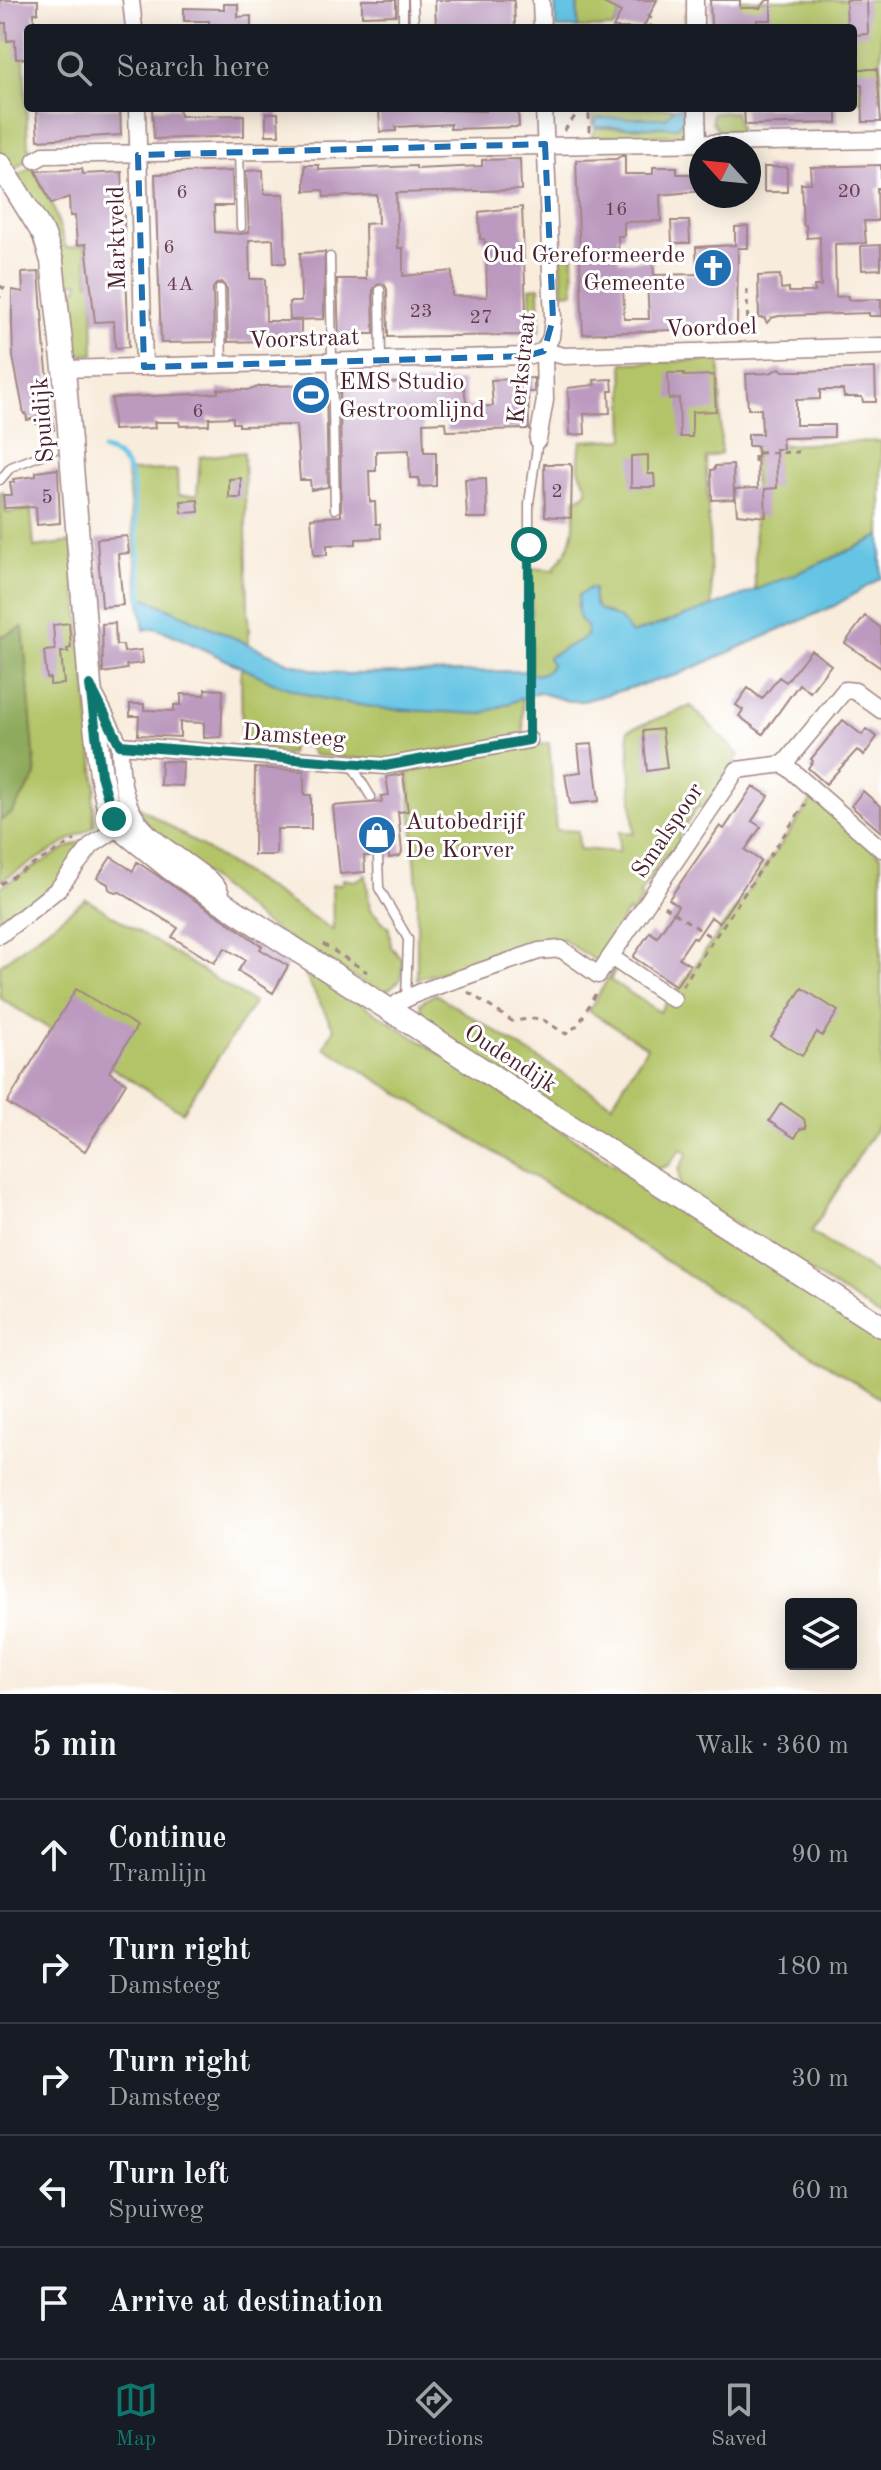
<!DOCTYPE html>
<html lang="en">
<head>
<meta charset="utf-8">
<style>
	:root { --surface:#171b24; --page:#20242c; --text:#f1f3f6; --muted:#9ea1a6; --line:#363941; --accent:#0f766e }
	body { margin:0; font-family:"Old Standard TT",serif; background:var(--page); color:var(--text) }
	.controls { position:absolute; right:24px; bottom:24px; display:grid; overflow:hidden; border-radius:8px; box-shadow:0 4px 20px #0003 }
	.controls button { width:72px; height:72px; display:grid; place-items:center; padding:0; border:0; border-bottom:2px solid var(--line); background:var(--surface); color:var(--text); font:40px sans-serif }
	.compass { position:absolute; left:689px; top:136px; width:72px; height:72px; border-radius:50%; background:var(--surface); box-shadow:0 4px 20px #0003; rotate:297deg }
	.stop { position:absolute; width:24px; height:24px; margin:-18px; border:6px solid #0f766e; border-radius:50%; background:#fff }
	.stop.end { background:#0f766e; border-color:#fff; box-shadow:0 2px 8px #0008 }
	.list { margin:0; padding:0; list-style:none }
	h2 { display:flex; justify-content:space-between; align-items:center; height:104px; margin:0; padding:0 32px; font-size:34px }
	h2 small { font-size:26px; font-weight:400; color:var(--muted) }
	.list li { display:grid; grid-template-columns:52px 1fr auto; gap:24px; align-items:center; box-sizing:border-box; height:112px; padding:0 32px; border-top:2px solid var(--line) }
	.list b { display:block; font-size:30px; white-space:nowrap }
	.list p { margin:0; font-size:26px; white-space:nowrap; color:var(--muted) }
	.list em { font-size:26px; font-style:normal; color:var(--muted) }
	.icon { flex:none; width:44px; height:44px; fill:none; stroke:currentColor; stroke-width:2; stroke-linecap:round; stroke-linejoin:round }
	.map { position:relative; flex:none; width:881px; height:1694px; overflow:hidden }
	.search { position:absolute; background:var(--surface); box-shadow:0 4px 20px #0003; left:24px; right:24px; top:24px; height:88px; display:flex; align-items:center; gap:20px; box-sizing:border-box; padding:0 28px; border-radius:8px; color:var(--muted); font-size:30px }
	.sheet { height:664px; background:var(--surface) }
	nav { display:flex; justify-content:space-around; align-items:center; box-sizing:border-box; height:112px; border-top:2px solid var(--line); background:var(--surface); font-size:22px; color:var(--muted) }
	nav a { display:grid; justify-items:center; gap:4px }
	nav .on { color:var(--accent) }
	.map>svg:first-child { display:block }
	.green { fill:#b3c468; stroke:#7e724a; stroke-width:2 }
	.forest { fill:#8eaa5c; stroke:#6c6444; stroke-width:2 }
	.water { fill:#65c4e4; stroke:#587288; stroke-width:2 }
	.lines { fill:none; stroke-linecap:round; stroke-linejoin:round }
	.stream { stroke:#65c4e4; stroke-width:5 }
	.building { fill:#bc9abf; fill-rule:evenodd }
	.service-casing { stroke:#a18684; stroke-width:11 }
	.minor-casing { stroke:#a18684; stroke-width:19 }
	.tertiary-casing { stroke:#a18684; stroke-width:25 }
	.path { stroke:#a18684; stroke-width:3; stroke-dasharray:6 6; stroke-linecap:butt }
	.service { stroke:#fff; stroke-width:8 }
	.minor { stroke:#fff; stroke-width:16 }
	.tertiary { stroke:#fff; stroke-width:22 }
	.route { stroke:#0f766e; stroke-width:10 }
	.marked { fill:none; stroke:#1f6fb2; stroke-width:6; stroke-dasharray:16 10; stroke-linejoin:round }
	.labels { text-anchor:middle; stroke-width:6; stroke-linejoin:round; paint-order:stroke }
	.number-label { font-size:20px; fill:#663e50 }
	.street-label { font-size:24px; fill:#4a1f2b; stroke:#fff }
	.poi-label { font-size:24px; fill:#4a1f2b; stroke:#fff; text-anchor:start }
</style>
</head>
<body>
<div class="map">
<svg width="881" height="1694" viewBox="0 0 881 1694">
	<rect width="100%" height="100%" fill="#fff"/>
	<filter id="ink" filterUnits="userSpaceOnUse"><feTurbulence type="fractalNoise" baseFrequency=".0125" numOctaves="2"/><feDisplacementMap in="SourceGraphic" scale="16" xChannelSelector="R" yChannelSelector="G"/><feConvolveMatrix kernelMatrix="1 2 1 2 8 2 1 2 1" color-interpolation-filters="sRGB"/></filter>
	<filter id="wash" filterUnits="userSpaceOnUse"><feTurbulence type="fractalNoise" baseFrequency=".006" numOctaves="4" result="noise"/><feDisplacementMap in="SourceGraphic" scale="32" xChannelSelector="R" yChannelSelector="G"/><feGaussianBlur stdDeviation="1.8" result="paint"/><feColorMatrix in="noise" values="0 0 0 0 0 0 0 0 0 0 0 0 0 0 0 0 0 1.4 0 .05"/><feComposite in="paint" operator="in"/></filter>
	<g filter="url(#wash)">
		<rect width="100%" height="100%" fill="#f8ecdc"/>
		<path class="green" d="M577 0H613L621 12 613 28H578Z
			M739 0H881V100L853 101V28H761V21H741Z
			M0 23H6L7 40H15L24 58 28 146 33 155 12 171 0 152Z
			M593 108 601 112 604 108H674L667 118H597L593 125Z
			M684 108H695L693 130 685 135 643 136 637 134 636 136 591 137 596 128 676 127 685 118Z
			M735 112 740 132H716L717 128 712 122V113Z
			M32 166 53 206 66 248 85 245 89 282H92L93 289 94 354 81 355 72 351 61 290 78 288 79 282 61 283 16 177Z
			M561 256H573L574 292 563 293Z
			M539 287 540 331 531 332 530 288Z
			M720 360 721 454 706 458 712 607 631 634 612 616 597 609 593 597 594 589 586 637 551 665 547 671 537 675 531 674 532 568 555 570V566C575 546 575 525 575 499 599 492 581 481 579 468 578 460 580 450 581 441L625 439 623 363Z
			M881 441V536L814 567 755 590 754 446Z
			M244 452 249 645 139 595 127 471 177 470 178 495H197L200 457Z
			M3 491 6 513 31 509 34 547 72 542 96 788 93 798 94 826 0 881V492Z
			M241 666 277 684 481 714 522 698 524 738 381 761 314 755 308 746 291 745 290 754 242 750Z
			M691 706 739 755 703 809 698 806 678 837 681 840 671 856 666 854 639 895 643 898 632 914 628 911 606 944 610 947 597 962 562 939 417 979V886L408 765 549 743 556 830 578 831 579 849 619 852V832L634 833 628 730Z
			M814 797 881 856V1121L811 1232 881 1277V1317L680 1189 679 1169 688 1153 681 1149 669 1165 654 1171 423 1022 420 1003 435 994 612 1104 647 1047 589 1011 614 968 616 969 610 980 660 1012 668 999 671 1000Z
			M135 804 333 930 332 885 342 884 343 879 355 881 366 875 370 909 389 928 391 947 403 960 401 979 388 990 377 991 264 923 152 831Z
			M88 839 58 882 0 928V887L66 848Z
			M86 899 254 1003 182 1112 0 998V965Z
			M299 964 881 1334V1399L566 1197 324 1047 334 1029Z"/>
		<path class="forest" d="M23 627 36 776 11 814 0 821V637Z"/>
		<path class="water" d="M555 0H577L578 28H556Z
			M674 108H684L685 118 677 127H595L597 118H666Z
			M881 536V578L834 606 677 675 583 701H568L538 692 481 714 387 709 352 704 311 696 277 684 169 633 154 628 144 630 139 595 290 663 315 670 347 674 524 671 537 675 547 671 551 665 548 657 586 637 587 626C576 619 577 607 579 595L590 588 594 589C590 617 609 609 623 622 626 626 628 630 631 634 717 607 800 574 881 536Z"/>
		<g class="lines">
			<path class="stream" d="M103 450C118 453 128 465 132 480L143 602"/>
		</g>
		<g id="blocks">
			<path class="building" d="M0 0H38V13H34V28H28V58L16 59 15 40 7 41 6 23H0Z
				M362 0H396V15L362 16Z
				M435 0H514L515 28H436Z
				M598 0H657L643 28H613L621 12Z
				M710 0H740V8H760L767 0H771V20H757V28H711Z
				M846 0H867L868 34 853 35V28H847Z
				M224 4H238V17L251 16V28H209V21H184V8L224 9Z
				M853 69H877L881 122H863L862 85 853 86Z
				M36 108H120L121 135 38 140Z
				M152 108H179L180 116 244 115V136L154 139Z
				M379 108 485 111 484 108H518L519 127 450 129 451 124 396 127V131L380 132Z
				M744 108H837V123L745 125Z
				M266 113H278L279 135H266Z
				M621 156H625V174H653V167H677V174H701V191L660 195 661 221 624 222V236H618L619 261 653 260 654 275 697 274 696 247 735 245V227L748 226V248H738L737 327 693 326V329L583 334 576 160 616 159ZM647 281 649 319H624L623 282Z
				M520 159 521 190 396 193 398 248H403V276L452 271V296L487 297 486 247 484 239H480L479 212 522 207 527 335 388 337 387 289 384 284 379 283 373 290 374 334H351V338L339 339 337 279H366L365 224 378 223 377 195 324 197 323 190 305 191V165H319V170L416 166V169L482 166V160Z
				M881 165V188H877L878 221H864L866 243 835 244 836 297 848 296V300L881 299V316H869V313L779 316 771 318 767 323 764 318H759L758 276 780 275 781 289 789 288V292H815L814 286H821L820 237 807 238 806 225H803L801 183H811L810 167Z
				M764 167H787V192H764Z
				M82 169 83 174 122 172 129 347 115 348 114 321 95 322 86 244 77 245 75 216H70L69 197 51 204 36 171Z
				M263 170 264 194H284L286 263H274L273 239 249 240 250 279H265L266 321H301V340L228 342 227 289 221 282 216 284 213 288 214 342 161 343 155 174 232 171 233 206H214L215 232 242 234 249 232 246 171Z
				M671 221H689L690 243H672Z
				M881 245V269L862 270 861 246Z
				M325 252 324 319 290 320 289 302H301L300 253Z
				M39 272 45 353 54 430 42 432 41 424H36V418L27 420 26 413 24 414 13 357 12 324V290L23 292 22 273Z
				M780 368 783 371H804L875 368 876 402H863L862 397H844L843 390H820V399L796 400V425H834V437L782 438 783 449H776L777 488 765 489 766 517 737 514 735 489 758 488 757 446H748V434H762L761 409H748L746 374 770 373Z
				M668 373H684V376L714 375 716 411 692 412V437H680L679 398 669 399Z
				M534 378V392H528L529 429 447 431 446 422 423 423 424 452H436V486L419 487V478H410L409 450 376 451V471H369L370 502H375L376 524H380L381 538 356 539V544L327 545V555H314L311 518 341 516 340 384 463 381 467 407 493 406 491 380Z
				M612 379 613 391H609L610 413 584 414 585 434 570 435 568 388 595 385 594 380Z
				M326 385 328 487 311 490 310 480H300L296 425 239 426V423H233V417L209 418V425L180 426 179 422H154L155 428 113 430 112 398 218 393V389L250 390 261 386Z
				M648 455V474H654L655 487H631V456Z
				M544 464H570L572 467 571 518 545 516Z
				M733 465 734 499 712 500 711 470 715 469V466Z
				M58 469 60 523 37 525 36 507 4 508 3 495H12L10 482H14L13 479 36 476V472Z
				M241 478V498H229V479Z
				M486 478 487 518H467L465 479Z
				M198 500 199 512 182 513 181 501Z
				M127 536 129 553 118 554 123 605 102 607 97 539Z
				M865 616 881 628V668L845 643Z
				M69 623 71 648 67 649 68 652H61L64 684 50 685V678L47 679 44 651 55 650 53 625Z
				M115 623 116 645H123L124 652 141 650 143 663 126 665 127 669 103 673 102 624Z
				M811 650 831 665 810 692 799 684 763 734 739 716 743 710 736 705 748 688 762 699 779 677 786 682Z
				M205 689 223 690 221 737 204 738V723L180 722V737L138 735 139 716H130V704H144V710L174 711V705H181V694L205 695Z
				M843 720 862 735 866 729 877 737 864 755 857 750 826 784 808 768 813 761 811 759Z
				M662 729 667 768 647 771 643 731Z
				M592 744 599 801 570 804 565 774 581 772 578 745Z
				M161 761 183 762 182 786 160 785Z
				M255 768 304 771V795H311V829H277L276 855H254Z
				M403 774 408 811 398 812 402 852 400 856 389 858V854L377 850 371 856H364L365 872 340 874 333 806 382 802 381 796 389 795 386 777Z
				M753 786 769 796 752 821 761 827 745 850 761 861 719 923 711 917 696 939 693 937 679 958 690 965 676 986 633 957 650 932 657 937 678 906 669 899 720 826 724 829Z
				M863 791 881 807V832L851 806Z
				M111 857 133 871 137 862 238 929 262 946 260 949 288 966 273 993 238 971 245 960 225 948 214 963 172 937 178 928 120 892 115 893 109 889 108 884 97 878Z
				M802 988 838 1011 822 1036 817 1032 802 1056 771 1037Z
				M76 989 137 1026 109 1072 126 1083 85 1151 7 1103Z
				M781 1103 804 1119 806 1128 800 1129 795 1138 769 1121Z"/>
		</g>
	</g>
	<g filter="url(#ink)">
		<use href="#blocks" fill-opacity="0" stroke="#a18684" stroke-width="2"/>
		<g class="lines">
			<defs>
				<path id="service" d="M413 0 414 28
					M403 28V0
					M239 152 241 227
					M330 257 335 509
					M220 289 222 364
					M380 290 381 360
					M0 480 11 467 54 450
					M529 545V503L538 440
					M351 764 371 797
					M378 857 379 888 408 939 406 998"/>
				<path id="minor" d="M131 0 134 28
					M541 0 542 28
					M695 0V28
					M137 108 144 367
					M697 108 698 143
					M35 160 44 155 881 140
					M544 351 564 356 881 346
					M64 369 527 356 544 351
					M538 440 545 400 544 351 551 337 553 319 544 108
					M96 697 120 745 385 766 529 740
					M881 710 855 691 845 690 784 764 881 849
					M120 745C119 831 153 834 213 882L219 889 224 902
					M0 935 58 889 92 845 119 827
					M611 957 673 999
					M392 1011 399 1002 423 991 539 951 561 949 598 975 737 770 784 764"/>
				<path id="tertiary" d="M0 164 44 235 52 261 64 369 90 685 101 775 108 807 119 827 172 870 881 1326"/>
			</defs>
			<use href="#service" class="service-casing"/>
			<use href="#minor" class="minor-casing"/>
			<use href="#tertiary" class="tertiary-casing"/>
			<path class="path" d="M647 15 652 19 650 28
				M564 131 581 108
				M589 132V108
				M0 286 5 289
				M747 289 748 334
				M0 297 1 298
				M755 462V453L799 452
				M529 556V724
				M0 884 75 840
				M664 906 714 939
				M323 944 367 972
				M682 986 805 804
				M468 992 512 1021 540 1018 566 1034 579 1024 598 989"/>
			<use href="#service" class="service"/>
			<use href="#minor" class="minor"/>
			<use href="#tertiary" class="tertiary"/>
		</g>
	</g>
	<g class="lines" filter="url(#ink)">
		<path class="route" d="M114 819 101 775 90 685 120 745 385 766 529 740V545"/>
	</g>
	<path class="marked" d="M545 144 553 319 544 351 527 356 144 367 138 155Z"/>
	<defs>
		<symbol id="church-disc" viewBox="-11 -11 22 22"><circle r="9.5" fill="#1f6fb2" stroke="#fff"/><path d="M-1.2-6h2.4v3.5h3.3v2.4h-3.3V6h-2.4V-.1h-3.3v-2.4h3.3Z" fill="#fff"/></symbol>
		<symbol id="stadium-disc" viewBox="-11 -11 22 22"><circle r="9.5" fill="#1f6fb2" stroke="#fff"/><path d="M0-5a6.5 5 0 1 0 0 10a6.5 5 0 1 0 0-10ZM-3.5-1.8h7v3.6h-7Z" fill="#fff"/></symbol>
		<symbol id="shop-disc" viewBox="-11 -11 22 22"><circle r="9.5" fill="#1f6fb2" stroke="#fff"/><path d="M-5-2.5h2.3a2.7 3.5 0 0 1 5.4 0H5L5.5 6h-11ZM-1.5-2.5h3a1.5 2.3 0 0 0-3 0Z" fill="#fff"/></symbol>
	</defs>
	<g fill-rule="evenodd">
		<use href="#church-disc" x="691" y="246" width="44" height="44"/>
		<use href="#stadium-disc" x="289" y="373" width="44" height="44"/>
		<use href="#shop-disc" x="355" y="813" width="44" height="44"/>
	</g>
	<g class="labels">
		<g class="number-label">
			<text x="849" y="197">20</text>
			<text x="182" y="198">6</text>
			<text x="616" y="215">16</text>
			<text x="169" y="253">6</text>
			<text x="180" y="290">4A</text>
			<text x="421" y="317">23</text>
			<text x="481" y="323">27</text>
			<text x="198" y="417">6</text>
			<text x="557" y="497">2</text>
			<text x="47" y="503">5</text>
		</g>
		<g class="street-label">
			<text transform="translate(116 238) rotate(-91)" y="8">Marktveld</text>
			<text transform="translate(711 327) rotate(-2)" y="8">Voordoel</text>
			<text transform="translate(304 338) rotate(-2)" y="8">Voorstraat</text>
			<text transform="translate(521 368) rotate(-84)" y="8">Kerkstraat</text>
			<text transform="translate(42 420) rotate(-94)" y="8">Spuidijk</text>
			<text transform="translate(294 735) rotate(4)" y="8">Damsteeg</text>
			<text transform="translate(667 830) rotate(-56)" y="8">Smalspoor</text>
			<text transform="translate(511 1058) rotate(33)" y="8">Oudendijk</text>
		</g>
		<g class="poi-label">
			<text x="685" y="262" text-anchor="end">Oud Gereformeerde<tspan x="685" dy="28">Gemeente</tspan></text>
			<text x="339" y="389">EMS Studio<tspan x="339" dy="28">Gestroomlijnd</tspan></text>
			<text x="405" y="829">Autobedrijf<tspan x="405" dy="28">De Korver</tspan></text>
		</g>
	</g>
</svg>
<div class="controls">
<button><svg class="icon" aria-label="layers" viewBox="0 0 24 24"><path d="M12 4l9 5-9 5-9-5zM3 14l9 5 9-5"/></svg></button>
</div>
<svg class="compass" viewBox="-18 -18 36 36"><path d="M0-13l5 13h-10z" fill="#e53935"/><path d="M0 13l5-13h-10z" fill="#9ea1a6"/></svg>
<div class="stop" style="left:529px;top:545px"></div>
<div class="stop end" style="left:114px;top:819px"></div>
<div class="search"><svg class="icon" aria-label="search" viewBox="0 0 24 24"><circle cx="10" cy="10" r="6"/><path d="M15 15l6 6"/></svg>Search here</div>
</div>
<section class="sheet">
<h2>5 min<small>Walk · 360 m</small></h2>
<ul class="list">
<li><svg class="icon" aria-label="ahead" viewBox="0 0 24 24"><path d="M12 20V5M6 11l6-6 6 6"/></svg><div><b>Continue</b><p>Tramlijn</p></div><em>90 m</em></li>
<li><svg class="icon" aria-label="right" viewBox="0 0 24 24"><path d="M7 20v-9h11M14 6l5 5-5 5"/></svg><div><b>Turn right</b><p>Damsteeg</p></div><em>180 m</em></li>
<li><svg class="icon" aria-label="right" viewBox="0 0 24 24"><path d="M7 20v-9h11M14 6l5 5-5 5"/></svg><div><b>Turn right</b><p>Damsteeg</p></div><em>30 m</em></li>
<li><svg class="icon" aria-label="left" viewBox="0 0 24 24"><path d="M17 20v-9H6M10 6l-5 5 5 5"/></svg><div><b>Turn left</b><p>Spuiweg</p></div><em>60 m</em></li>
<li><svg class="icon" aria-label="arrive" viewBox="0 0 24 24"><path d="M6 21V4h12l-3 4 3 4H6"/></svg><div><b>Arrive at destination</b></div></li>
</ul>
</section>
<nav>
<a class="on"><svg class="icon" aria-label="map" viewBox="0 0 24 24"><path d="M3 6l6-2 6 2 6-2v14l-6 2-6-2-6 2zM9 4v14M15 6v14"/></svg>Map</a>
<a><svg class="icon" aria-label="directions" viewBox="0 0 24 24"><path d="M12 3l9 9-9 9-9-9zM9 14v-3h6M13 9l2 2-2 2"/></svg>Directions</a>
<a><svg class="icon" aria-label="saved" viewBox="0 0 24 24"><path d="M7 4h10v16l-5-4-5 4z"/></svg>Saved</a>
</nav>
</body>
</html>
